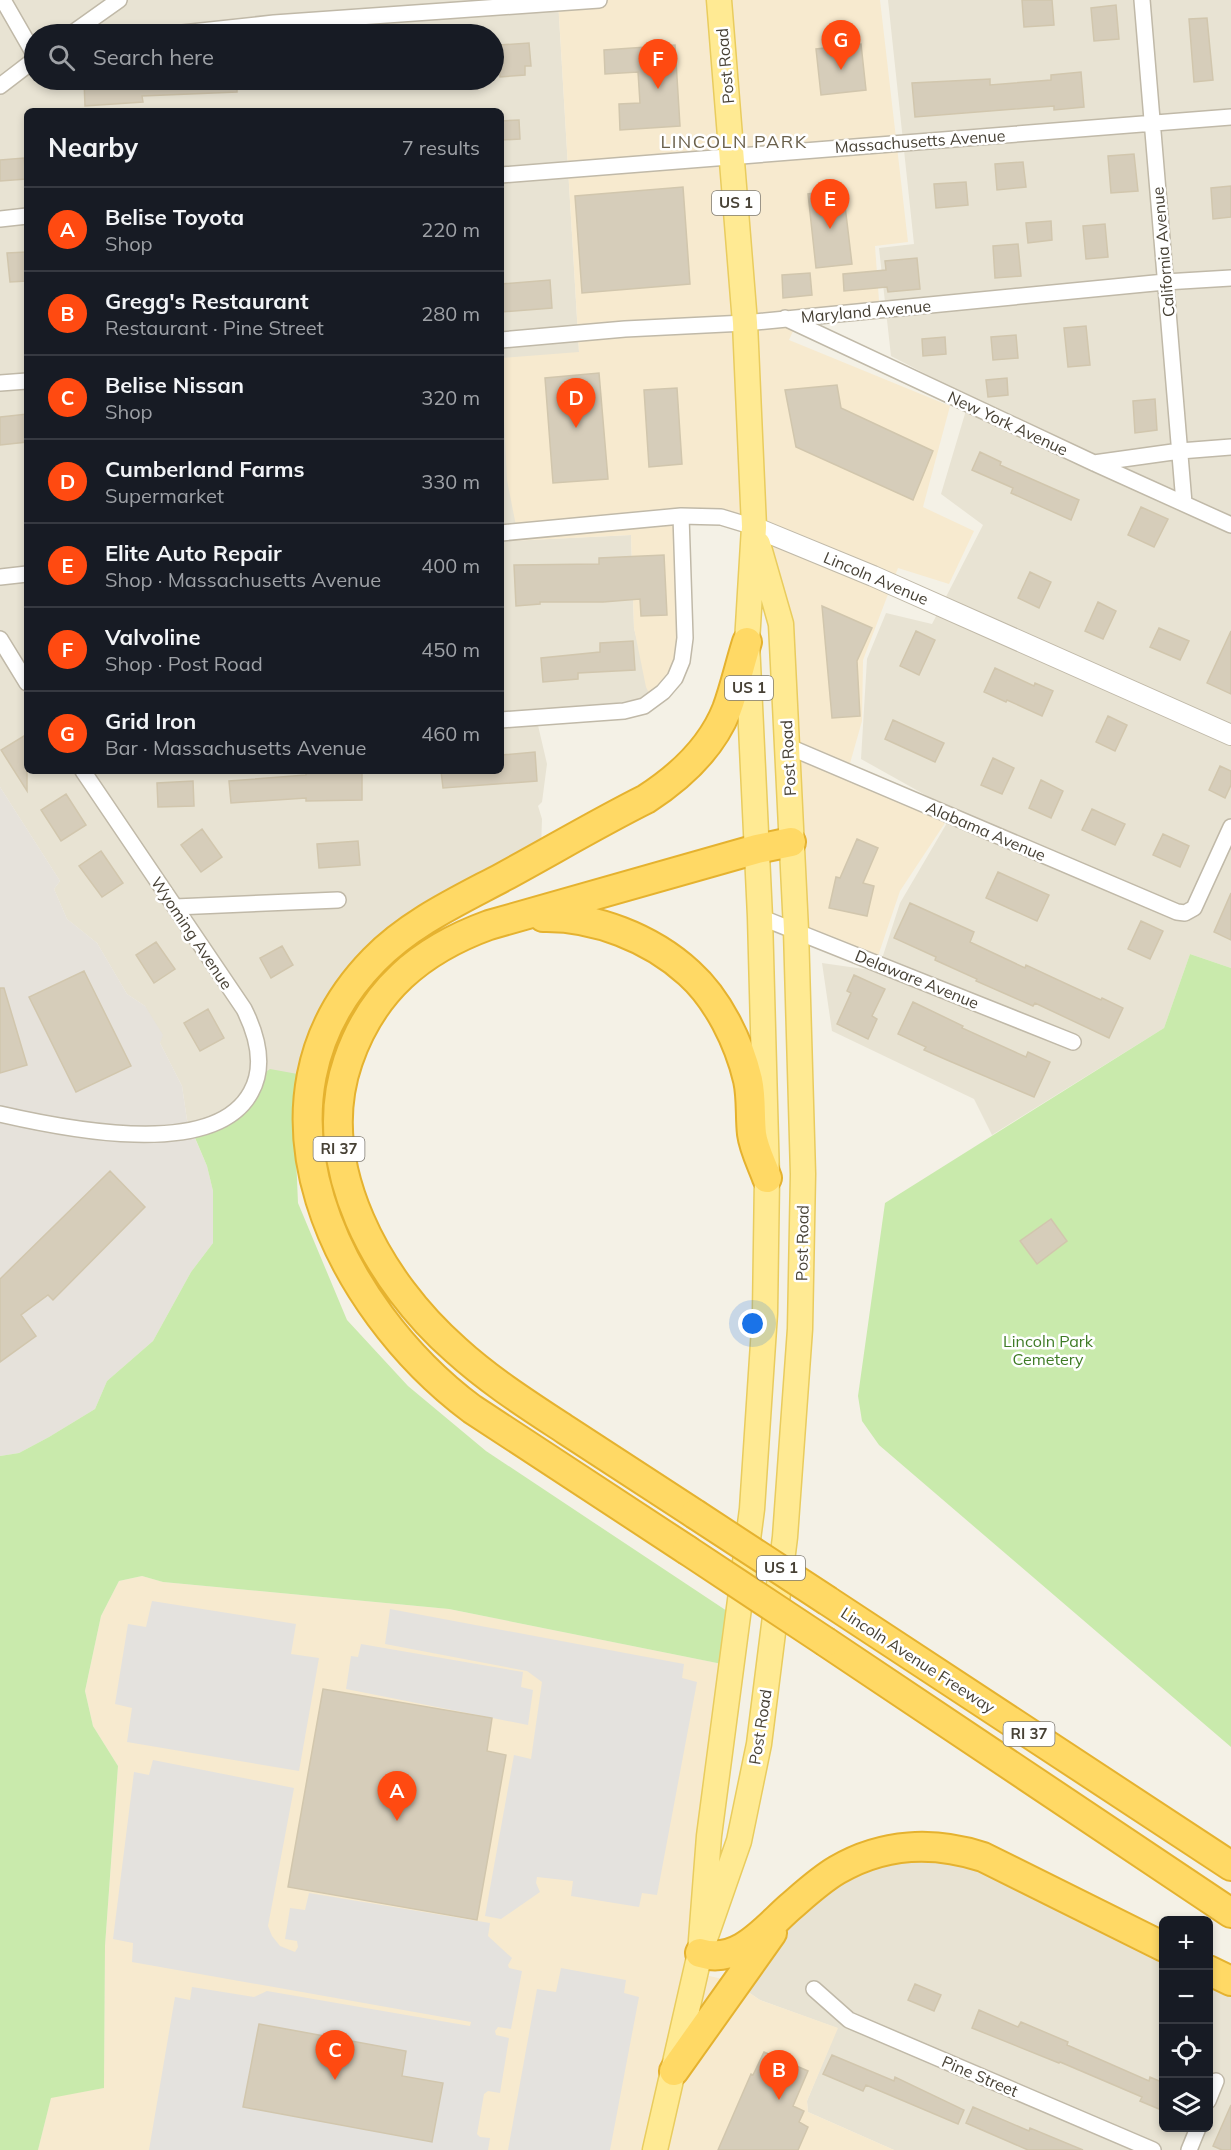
<!DOCTYPE html>
<html lang="en">
<head>
<meta charset="utf-8">
<style>
	:root { --surface:#171b24; --page:#20242c; --text:#f1f3f6; --muted:#9ea1a6; --line:#363941; --accent:#ff4a11 }
	body { margin:0; font-family:Mulish,sans-serif; background:var(--page); color:var(--text) }
	.controls { position:absolute; right:18px; bottom:18px; display:grid; overflow:hidden; border-radius:9px; box-shadow:0 3px 9px #0003 }
	.controls button { width:54px; height:54px; display:grid; place-items:center; padding:0; border:0; border-bottom:2px solid var(--line); background:var(--surface); color:var(--text); font:30px sans-serif }
	.you { position:absolute; left:753px; top:1324px; width:21px; height:21px; margin:-15px; border:4px solid #fff; border-radius:50%; background:#1a73e8; box-shadow:0 0 0 9px #1a73e833 }
	.badge { display:grid; place-items:center; width:39px; height:39px; border-radius:50%; background:var(--accent); color:#fff; font-size:20px; font-weight:700 }
	.pin { position:absolute; translate:-50% -50px; filter:drop-shadow(0 2px 3px #0008) }
	.pin::after { content:''; position:absolute; top:32px; width:21px; height:18px; background:inherit; clip-path:polygon(0 0,100% 0,50% 100%) }
	.list { margin:0; padding:0; list-style:none }
	h2 { display:flex; justify-content:space-between; align-items:center; height:78px; margin:0; padding:0 24px; font-size:26px }
	h2 small { font-size:20px; font-weight:400; color:var(--muted) }
	.list li { display:grid; grid-template-columns:39px 1fr auto; gap:18px; align-items:center; box-sizing:border-box; height:84px; padding:0 24px; border-top:2px solid var(--line) }
	.list b { display:block; font-size:22px; white-space:nowrap }
	.list p { margin:0; font-size:20px; white-space:nowrap; color:var(--muted) }
	.list em { font-size:20px; font-style:normal; color:var(--muted) }
	.icon { flex:none; width:33px; height:33px; fill:none; stroke:currentColor; stroke-width:2; stroke-linecap:round; stroke-linejoin:round }
	.map { position:relative; flex:none; width:1231px; height:2150px; overflow:hidden }
	.search { position:absolute; background:var(--surface); box-shadow:0 3px 9px #0003; left:24px; top:24px; width:480px; height:66px; display:flex; align-items:center; gap:15px; box-sizing:border-box; padding:0 21px; border-radius:33px; color:var(--muted); font-size:22px }
	.panel { position:absolute; background:var(--surface); box-shadow:0 3px 9px #0003; left:24px; top:108px; width:480px; height:666px; border-radius:9px }
	.map>svg:first-child { display:block }
	.residential { fill:#e8e3d3; fill-rule:evenodd }
	.commercial { fill:#f7eacf }
	.industrial { fill:#e6e2db }
	.green { fill:#c9eaac }
	.parking { fill:#e4e2de }
	.building { fill:#d6cdba; stroke:#d1c6ad; stroke-width:1.5 }
	.lines { fill:none; stroke-linecap:round; stroke-linejoin:round }
	.minor-casing { stroke:#c0b9a8; stroke-width:18 }
	.tertiary-casing { stroke:#c0b9a8; stroke-width:22 }
	.primary-casing { stroke:#e9cc5e; stroke-width:27 }
	.motorway-casing { stroke:#e5b22f; stroke-width:32 }
	.minor { stroke:#fff; stroke-width:15 }
	.tertiary { stroke:#fff; stroke-width:20 }
	.primary { stroke:#ffea93; stroke-width:24 }
	.motorway { stroke:#ffd965; stroke-width:28 }
	.motorway-bridge-casing { stroke:#e5b22f; stroke-width:32; stroke-linecap:butt }
	.motorway-bridge { stroke:#ffd965; stroke-width:28 }
	.labels { text-anchor:middle; stroke-width:5; stroke-linejoin:round; paint-order:stroke }
	.shield { fill:#fff; stroke:#7e7a72; stroke-width:1.5 }
	.shield-label { font-size:15px; font-weight:bold; fill:#474135 }
	.street-label { font-size:16px; fill:#474135; stroke:#fff }
	.park-label { font-size:16px; fill:#3e7b25; stroke:#fff }
	.neighbourhood-label { font-size:18px; letter-spacing:1.5px; fill:#6a604b; stroke:#fff }
</style>
</head>
<body>
<div class="map">
<svg width="1231" height="2150" viewBox="0 0 1231 2150">
	<rect width="100%" height="100%" fill="#f4f1e6"/>
	<path class="residential" d="M0 0H558L579 352 517 531 509 537V541L631 535 634 628 651 697 540 716 537 721 547 764 542 802 538 806 542 819 541 849 388 940 309 1073 202 1122 190 1124 187 1120 182 1086 160 1043 145 1006 127 994 97 943 67 919 54 889 60 881 0 787ZM34 34H494V80H34ZM27 111H501V771H27Z
		M888 0H1231V968L1190 954 1164 1028 992 1135 974 1099 832 1031 822 963 878 971 900 903 954 811 861 759 867 659 886 613 932 624 983 525 941 494 970 397 891 356 879 248 914 244Z
		M924 1843 1163 1945 1164 2128H1208L1209 1968 1231 1980V2150H894L808 2112 807 2101 837 2028 760 2000 732 1981 780 1911Z"/>
	<path class="commercial" d="M558 0H880L908 242 875 246 880 314 797 322 789 340 950 406 923 507 974 531 949 584 898 568 863 660 862 721 847 774 945 823 900 891 877 959 798 927 790 918 759 518 676 521 684 652 665 685 651 697 646 687 634 628 631 535 509 541V537L517 531 507 480 501 358 579 352Z
		M142 1576 163 1582 449 1609 727 1665 691 1972 732 1981 760 2000 838 2028 807 2101 808 2112 894 2150H38L51 2097 104 2088 105 1946 118 1766 93 1726 85 1691 101 1616 119 1581Z"/>
	<path class="industrial" d="M0 787 60 881 54 889 67 919 97 943 127 994 145 1006 163 1035 160 1043 182 1086 187 1120 207 1166 213 1191V1243L191 1272 153 1341 107 1381 95 1409 49 1437 19 1453 0 1456Z"/>
	<path class="green" d="M1190 954 1231 968V1747L879 1445 862 1421 858 1396 885 1203 1164 1028Z
		M270 1069 303 1075 296 1093 295 1133 298 1203 347 1320 408 1386 486 1451 730 1613 727 1665 449 1609 163 1582 142 1576 119 1581 101 1616 85 1691 93 1726 118 1766 105 1946 104 2088 51 2098 38 2150H0V1456L19 1453 49 1437 95 1409 107 1381 153 1341 191 1272 213 1243V1191L207 1166 190 1126 231 1110 249 1084Z"/>
	<path class="parking" d="M152 1601 296 1624 291 1654 319 1658 299 1771 127 1742 132 1708 115 1704 128 1624 146 1627Z
		M390 1609 684 1664 682 1678 697 1682 657 1895 642 1893 639 1907 571 1896 573 1881 537 1877 536 1883 540 1892 501 1919 485 1916 514 1755 531 1759 542 1682 527 1671 385 1644Z
		M361 1644 523 1672 521 1687 533 1690 528 1725 346 1689 351 1656 358 1657Z
		M153 1760 294 1788 268 1926 272 1936 280 1946 295 1952 298 1947 297 1941 285 1939 290 1908 305 1910 309 1893 490 1923 488 1936 512 1958 508 1965 509 1968 522 1971 511 2029 498 2027 495 2031 496 2035 509 2038 500 2093 488 2091 484 2094 477 2134 480 2137 490 2138 488 2150H149L175 1997 190 2000 192 1987 254 1997 267 1991 470 2026 471 2022 132 1962 133 1943 113 1939 134 1772 149 1775Z
		M561 1968 626 1980 624 1993 639 1997 610 2150H508L537 1989 556 1992Z"/>
	<path class="building" d="M1022 0H1052L1054 25 1024 27Z
		M1116 5 1119 39 1094 41 1091 8Z
		M1207 18 1213 80 1194 82 1189 19Z
		M529 43 531 66H525V75L500 77 499 45Z
		M861 44 866 90 821 95 816 49Z
		M675 45 680 126 620 130 619 104 640 103 638 72 605 74 604 50Z
		M1081 72 1084 107 1054 110V106L915 117 912 83 990 79V85L1051 80V75Z
		M84 80H237V92L142 96 143 102 85 106Z
		M519 120 520 139 501 140V121Z
		M1134 154 1138 191 1111 193 1108 156Z
		M24 158 26 179 0 181V160Z
		M1023 162 1026 187 997 190 995 164Z
		M966 182 968 205 936 208 934 184Z
		M1231 186V217L1213 219 1211 188Z
		M683 187 690 284 582 293 575 196Z
		M843 189 852 264 816 268 808 194Z
		M1051 221 1052 240 1028 243 1026 223Z
		M1105 224 1108 257 1086 259 1083 226Z
		M1018 244 1021 276 995 278 993 246Z
		M27 252V281L10 282 7 253Z
		M917 258 920 289 888 292 887 287 844 291 843 274 886 270 885 261Z
		M810 273 812 295 783 298 782 275Z
		M550 280 552 308 501 312V284Z
		M1086 326 1090 365 1068 367 1064 328Z
		M1016 335 1018 358 993 360 991 337Z
		M945 337 946 354 923 356 922 339Z
		M599 373 608 479 553 483 545 378Z
		M1007 378 1008 395 988 397 986 380Z
		M837 385 841 408 933 451 913 500 796 447 785 390Z
		M677 388 682 464 649 467 644 390Z
		M1155 399 1157 430 1135 433 1133 401Z
		M27 414V442L0 445V417Z
		M980 452 1001 462 1000 465 1079 500 1071 520 1011 493 1013 488 972 470Z
		M1141 507 1168 519 1154 547 1128 535Z
		M664 555 667 615 641 616 640 599 603 602H540V604L516 606 514 565 599 564V558Z
		M1030 572 1051 582 1039 608 1018 598Z
		M1098 602 1116 611 1103 639 1085 631Z
		M822 606 872 628 857 661 860 716 832 718Z
		M1159 628 1189 641 1180 660 1150 647Z
		M916 631 935 640 919 675 900 666Z
		M1231 631V694L1207 683Z
		M633 641 635 670 578 673V679L543 682 541 658 600 652V643Z
		M995 668 1034 686 1035 683 1053 691 1042 716 1007 700 1006 702 984 692Z
		M1108 716 1127 725 1115 751 1096 742Z
		M893 720 944 743 935 762 885 739Z
		M27 734V791L1 750Z
		M535 752 537 781 443 788 441 771H501V755Z
		M993 758 1014 768 1002 794 981 785Z
		M1220 766 1231 771V785L1225 798 1209 790Z
		M362 772V800L306 801V798L231 803 229 781 306 775V773Z
		M1041 780 1063 791 1051 818 1029 808Z
		M193 781 194 806 158 807 157 783Z
		M66 794 86 825 61 841 41 810Z
		M1092 809 1125 824 1115 845 1082 830Z
		M202 829 222 857 201 872 181 845Z
		M1163 834 1189 846 1180 867 1153 855Z
		M857 839 878 848 863 883 874 886 867 916 829 908 836 877 840 878Z
		M358 841 360 865 319 868 317 844Z
		M101 851 123 883 102 897 79 866Z
		M998 872 1049 895 1037 921 986 898Z
		M1231 893V940L1214 932Z
		M910 903 974 932 970 942 1025 968 1026 965 1101 1000 1102 998 1123 1008 1109 1038 1035 1003 1033 1006 976 981 977 979 935 960 936 957 894 938Z
		M1141 921 1163 931 1150 959 1128 949Z
		M156 942 175 969 154 983 136 955Z
		M282 946 293 965 271 978 260 958Z
		M84 971 131 1066 76 1092 29 997Z
		M854 975 885 989 872 1016 877 1019 868 1039 837 1024 851 993 847 991Z
		M0 988H4L27 1065 0 1073Z
		M913 1002 963 1026 962 1028 1026 1057 1028 1052 1050 1062 1034 1097 947 1060 924 1050 926 1047 898 1034Z
		M208 1009 224 1038 200 1051 184 1023Z
		M110 1171 145 1207 53 1300 48 1295 21 1315 36 1336 0 1362V1279Z
		M1051 1219 1067 1241 1037 1264 1020 1241Z
		M323 1689 492 1718 487 1751 506 1755 477 1920 288 1887Z
		M915 1984 941 1995 934 2011 908 2000Z
		M979 2010 1018 2027 1021 2022 1068 2042 1067 2045 1149 2081 1150 2077 1164 2083V2111L1140 2101 1142 2097 1060 2062 1059 2063 972 2028Z
		M259 2024 406 2051 402 2076 443 2083 432 2142 243 2107Z
		M764 2052 808 2071 793 2106 804 2111 799 2122 808 2127 798 2150H718L751 2074 753 2075Z
		M832 2055 894 2081 895 2077 964 2110 958 2124 866 2085 863 2091 823 2074Z
		M1231 2105V2150H1222L1213 2146Z
		M973 2107 1029 2131 1030 2128 1083 2150H1028L966 2123Z"/>
	<g class="lines">
		<defs>
			<path id="minor" d="M3 0 34 54
				M1142 0 1184 503
				M71 34 119 0
				M173 34 274 23 599 0
				M0 86 34 60
				M501 175 1231 117
				M0 219 27 216
				M785 318 1094 463 1231 525
				M501 340 625 329 745 323 1165 282 1231 278
				M0 383 27 381
				M1094 463 1180 451 1231 447
				M501 533 681 516 721 517 754 527
				M0 577 27 574
				M0 639 27 683
				M501 720 624 711 644 706 663 692 675 678 682 661 685 638 681 516
				M787 746 1177 912 1185 913 1194 908 1231 827
				M175 907 338 900
				M760 917 1073 1042
				M0 1114C61 1128 214 1161 251 1092 266 1065 257 1035 244 1009L83 771
				M814 1989 849 2020 1153 2150
				M1208 2101 1216 2081
				M1189 2150 1198 2128"/>
			<path id="tertiary" d="M754 527 873 576 1231 735"/>
			<path id="primary" d="M700 1953 709 1836 752 1509 765 1313 767 1178 760 917 747 642 754 527 745 323 719 0
				M655 2150 700 1953 739 1841 759 1744 785 1537 800 1329 803 1174 796 930 785 705 781 624 758 544"/>
			<path id="motorway" d="M543 917C594 916 651 938 689 973 718 999 739 1042 748 1080 752 1098 750 1116 752 1134 754 1149 762 1164 767 1178
				M695 1514C652 1486 609 1458 566 1430 528 1405 490 1381 456 1350 379 1283 312 1165 348 1061 372 991 420 950 489 925L757 849 791 842
				M687 1550 472 1409C337 1308 235 1102 374 960 410 923 458 901 503 877 551 851 598 823 646 799 680 777 712 747 727 709 735 687 740 664 747 642
				M828 1601 1231 1866
				M826 1642 1231 1913
				M700 1953C738 1965 765 1929 790 1907 805 1894 820 1880 837 1870 883 1843 934 1841 983 1857L1164 1947
				M1208 1970 1231 1981
				M674 2071 772 1933"/>
		</defs>
		<use href="#minor" class="minor-casing"/>
		<use href="#tertiary" class="tertiary-casing"/>
		<use href="#primary" class="primary-casing"/>
		<use href="#motorway" class="motorway-casing"/>
		<use href="#minor" class="minor"/>
		<use href="#tertiary" class="tertiary"/>
		<use href="#primary" class="primary"/>
		<use href="#motorway" class="motorway"/>
		<defs>
			<path id="motorway-bridge" d="M695 1514 828 1601
				M687 1550 826 1642"/>
		</defs>
		<use href="#motorway-bridge" class="motorway-bridge-casing"/>
		<use href="#motorway-bridge" class="motorway-bridge"/>
	</g>
	<g class="labels">
		<g class="shield">
			<rect x="712" y="191" width="48" height="24" rx="4.5"/>
			<rect x="725" y="676" width="48" height="24" rx="4.5"/>
			<rect x="313.5" y="1137" width="51" height="24" rx="4.5"/>
			<rect x="757" y="1556" width="48" height="24" rx="4.5"/>
			<rect x="1003.5" y="1722" width="51" height="24" rx="4.5"/>
		</g>
		<g class="shield-label">
			<text x="736" y="208">US 1</text>
			<text x="749" y="693">US 1</text>
			<text x="339" y="1154">RI 37</text>
			<text x="781" y="1573">US 1</text>
			<text x="1029" y="1739">RI 37</text>
		</g>
		<g class="street-label">
			<text transform="translate(725 66) rotate(-95)" y="6">Post Road</text>
			<text transform="translate(920 141) rotate(-4)" y="6">Massachusetts Avenue</text>
			<text transform="translate(1163 252) rotate(-95)" y="6">California Avenue</text>
			<text transform="translate(866 311) rotate(-5)" y="6">Maryland Avenue</text>
			<text transform="translate(1008 423) rotate(25)" y="6">New York Avenue</text>
			<text transform="translate(876 578) rotate(23)" y="6">Lincoln Avenue</text>
			<text transform="translate(788 758) rotate(-93)" y="6">Post Road</text>
			<text transform="translate(986 831) rotate(23)" y="6">Alabama Avenue</text>
			<text transform="translate(192 933) rotate(56)" y="6">Wyoming Avenue</text>
			<text transform="translate(917 979) rotate(22)" y="6">Delaware Avenue</text>
			<text transform="translate(802 1243) rotate(-89)" y="6">Post Road</text>
			<text transform="translate(918 1660) rotate(33)" y="6">Lincoln Avenue Freeway</text>
			<text transform="translate(760 1727) rotate(-81)" y="6">Post Road</text>
			<text transform="translate(980 2076) rotate(23)" y="6">Pine Street</text>
		</g>
		<g class="park-label">
			<text x="1048" y="1347">Lincoln Park<tspan x="1048" dy="18">Cemetery</tspan></text>
		</g>
		<g class="neighbourhood-label">
			<text x="734" y="148">LINCOLN PARK</text>
		</g>
	</g>
</svg>
<div class="controls">
<button>+</button>
<button>−</button>
<button><svg class="icon" aria-label="locate" viewBox="0 0 24 24"><circle cx="12" cy="12" r="6"/><path d="M12 2v4M12 18v4M2 12h4M18 12h4"/></svg></button>
<button><svg class="icon" aria-label="layers" viewBox="0 0 24 24"><path d="M12 4l9 5-9 5-9-5zM3 14l9 5 9-5"/></svg></button>
</div>
<div class="you"></div>
<div class="pin badge" style="left:397px;top:1821px">A</div>
<div class="pin badge" style="left:779px;top:2100px">B</div>
<div class="pin badge" style="left:335px;top:2080px">C</div>
<div class="pin badge" style="left:576px;top:428px">D</div>
<div class="pin badge" style="left:830px;top:229px">E</div>
<div class="pin badge" style="left:658px;top:89px">F</div>
<div class="pin badge" style="left:841px;top:70px">G</div>
<div class="search"><svg class="icon" aria-label="search" viewBox="0 0 24 24"><circle cx="10" cy="10" r="6"/><path d="M15 15l6 6"/></svg>Search here</div>
<section class="panel">
<h2>Nearby<small>7 results</small></h2>
<ul class="list">
<li><span class="badge">A</span><div><b>Belise Toyota</b><p>Shop</p></div><em>220 m</em></li>
<li><span class="badge">B</span><div><b>Gregg's Restaurant</b><p>Restaurant · Pine Street</p></div><em>280 m</em></li>
<li><span class="badge">C</span><div><b>Belise Nissan</b><p>Shop</p></div><em>320 m</em></li>
<li><span class="badge">D</span><div><b>Cumberland Farms</b><p>Supermarket</p></div><em>330 m</em></li>
<li><span class="badge">E</span><div><b>Elite Auto Repair</b><p>Shop · Massachusetts Avenue</p></div><em>400 m</em></li>
<li><span class="badge">F</span><div><b>Valvoline</b><p>Shop · Post Road</p></div><em>450 m</em></li>
<li><span class="badge">G</span><div><b>Grid Iron</b><p>Bar · Massachusetts Avenue</p></div><em>460 m</em></li>
</ul>
</section>
</div>
</body>
</html>
